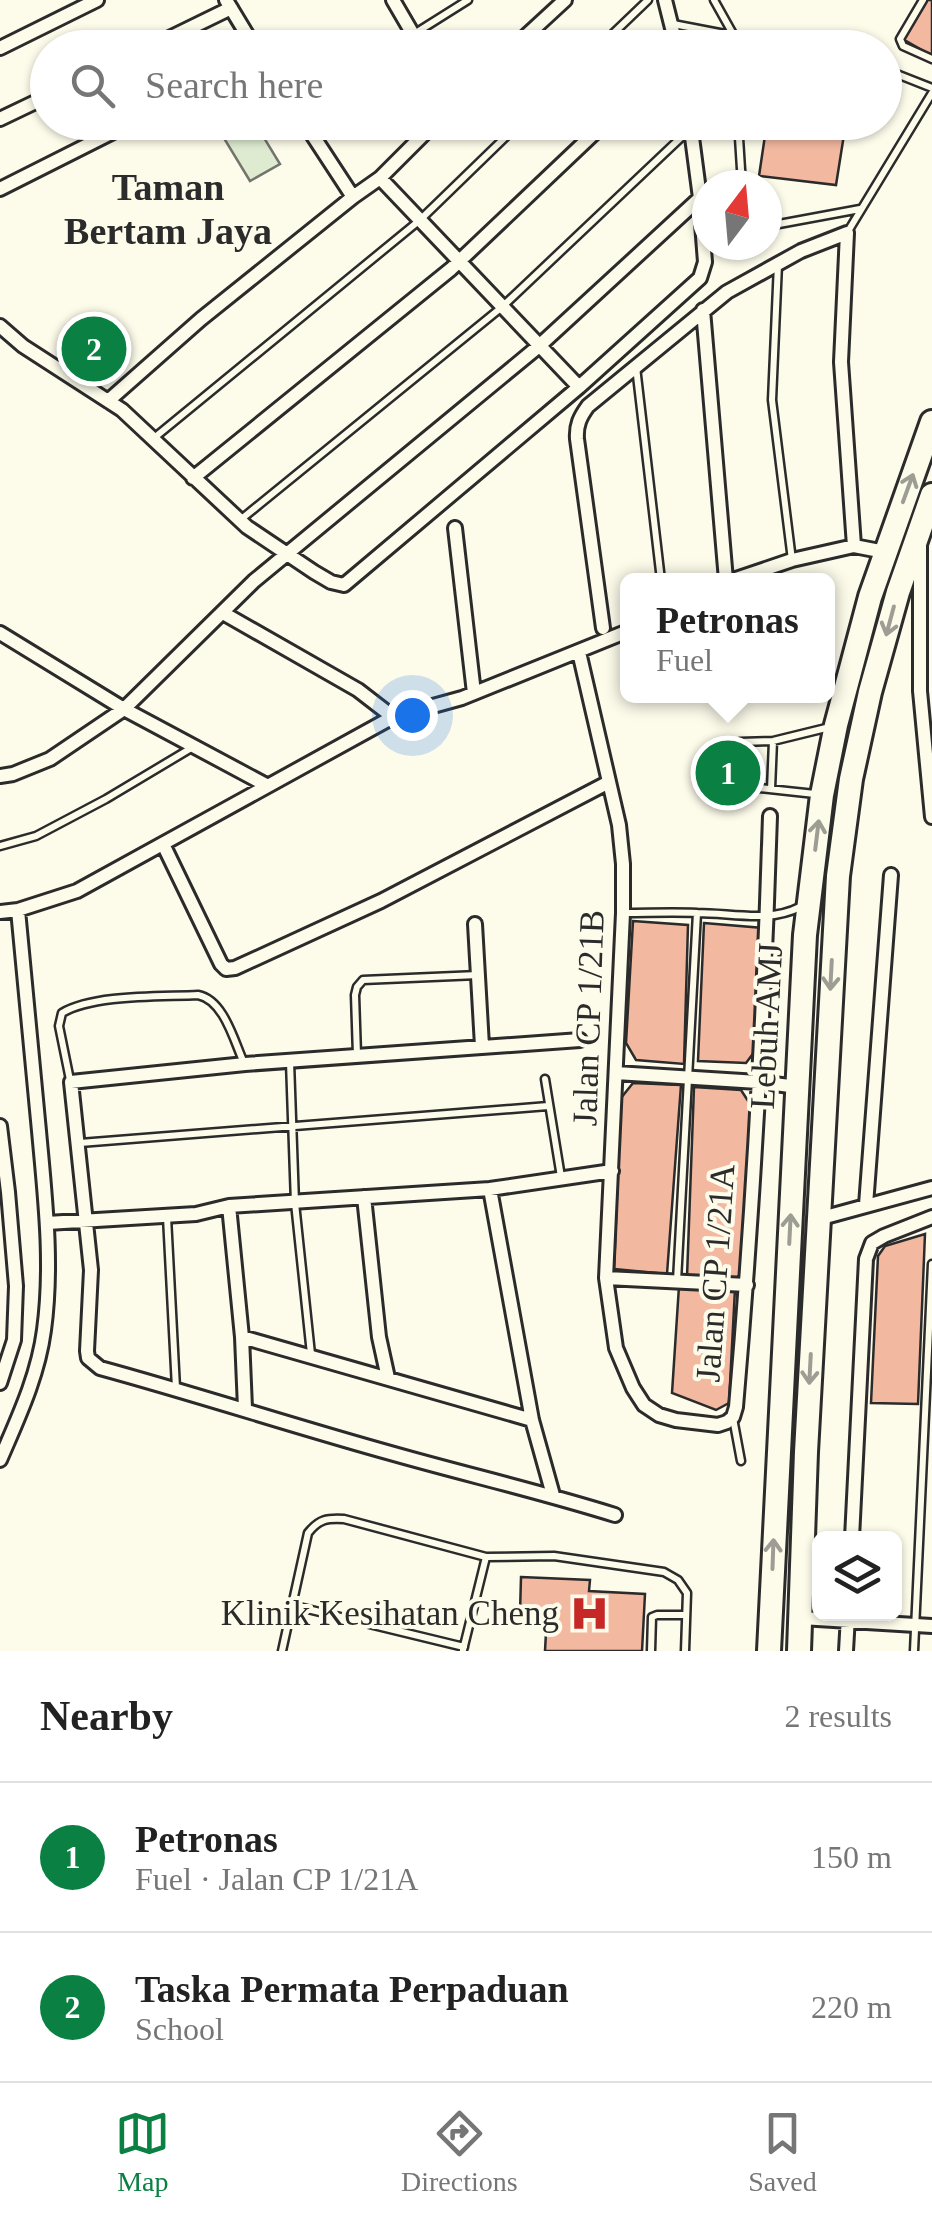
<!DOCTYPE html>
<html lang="en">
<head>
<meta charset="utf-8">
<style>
	:root { --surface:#fff; --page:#f6f6f6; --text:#222; --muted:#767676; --line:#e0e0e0; --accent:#0b8043 }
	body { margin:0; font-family:"Times New Roman",serif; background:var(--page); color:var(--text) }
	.controls { position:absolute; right:30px; bottom:30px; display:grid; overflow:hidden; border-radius:15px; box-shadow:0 2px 8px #0004 }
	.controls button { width:90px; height:90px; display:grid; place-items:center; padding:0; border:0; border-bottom:2px solid var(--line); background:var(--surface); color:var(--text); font:50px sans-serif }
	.compass { position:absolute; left:692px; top:170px; width:90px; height:90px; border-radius:50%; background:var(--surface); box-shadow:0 2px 8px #0004; rotate:16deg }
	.you { position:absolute; left:412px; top:715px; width:35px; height:35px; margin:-25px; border:8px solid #fff; border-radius:50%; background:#1a73e8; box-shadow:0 0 0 15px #1a73e833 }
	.badge { display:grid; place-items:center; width:65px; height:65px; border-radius:50%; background:var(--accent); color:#fff; font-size:32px; font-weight:700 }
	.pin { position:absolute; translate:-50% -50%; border:5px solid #fff; box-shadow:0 2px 10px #0006 }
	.popup { position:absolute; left:620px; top:573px; width:215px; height:130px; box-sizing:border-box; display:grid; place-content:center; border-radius:15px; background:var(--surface); filter:drop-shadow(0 2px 8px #0005); font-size:32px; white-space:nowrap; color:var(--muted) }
	.popup b { font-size:38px; color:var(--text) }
	.popup::after { content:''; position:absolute; left:50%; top:100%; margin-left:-20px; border:20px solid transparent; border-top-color:var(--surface) }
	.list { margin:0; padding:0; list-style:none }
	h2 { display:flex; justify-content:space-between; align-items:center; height:130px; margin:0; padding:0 40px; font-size:42px }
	h2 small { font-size:32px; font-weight:400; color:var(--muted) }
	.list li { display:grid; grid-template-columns:65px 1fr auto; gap:30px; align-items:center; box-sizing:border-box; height:150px; padding:0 40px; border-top:2px solid var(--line) }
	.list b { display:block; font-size:38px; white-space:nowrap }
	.list p { margin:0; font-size:32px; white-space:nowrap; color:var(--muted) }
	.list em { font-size:32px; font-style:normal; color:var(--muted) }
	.icon { flex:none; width:55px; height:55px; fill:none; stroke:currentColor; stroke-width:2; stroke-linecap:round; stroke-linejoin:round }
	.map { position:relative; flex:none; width:932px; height:1651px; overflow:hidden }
	.search { position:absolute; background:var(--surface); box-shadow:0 2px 8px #0004; left:30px; right:30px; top:30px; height:110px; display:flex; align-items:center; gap:25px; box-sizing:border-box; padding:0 35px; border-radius:55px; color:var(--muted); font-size:38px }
	.sheet { height:430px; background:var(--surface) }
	nav { display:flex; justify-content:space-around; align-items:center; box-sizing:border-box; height:140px; border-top:2px solid var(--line); background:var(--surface); font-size:28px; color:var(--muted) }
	nav a { display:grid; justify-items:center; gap:5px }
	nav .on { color:var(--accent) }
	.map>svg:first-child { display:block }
	.green { fill:#deebd1; stroke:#74746e; stroke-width:2.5 }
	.building { fill:#f2b8a0; stroke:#2b2b2b; stroke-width:2.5 }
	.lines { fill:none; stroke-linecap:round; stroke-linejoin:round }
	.service-casing { stroke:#2b2b2b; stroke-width:11 }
	.minor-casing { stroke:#2b2b2b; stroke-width:18 }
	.trunk-casing { stroke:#2b2b2b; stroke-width:28 }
	.service { stroke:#fdfbea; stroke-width:6 }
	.minor { stroke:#fdfbea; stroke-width:12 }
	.trunk { stroke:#fdfbea; stroke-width:22 }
	.oneway { stroke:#9e9d94 }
	.labels { text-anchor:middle; stroke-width:8; stroke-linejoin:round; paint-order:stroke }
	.street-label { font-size:35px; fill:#2b2b2b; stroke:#fdfbea }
	.poi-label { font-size:35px; fill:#2b2b2b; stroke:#fdfbea; text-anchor:end }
	.neighbourhood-label { font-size:38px; font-weight:bold; fill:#2b2b2b; stroke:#fdfbea }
</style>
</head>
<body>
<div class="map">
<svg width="932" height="1651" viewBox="0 0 932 1651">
	<rect width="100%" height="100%" fill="#fdfbea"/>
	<path class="green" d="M232 123H255L280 164 250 181 219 130Z"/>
	<path class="building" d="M921 0H932V56L901 38Z
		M767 122H846L836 185 759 176Z
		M633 921 688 925 684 1064 636 1060 626 1043Z
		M704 923 763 928 758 1047 746 1063 698 1061Z
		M633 1083 681 1085 667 1274 614 1269 621 1098Z
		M694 1087 741 1090 752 1107 740 1278 687 1277Z
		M925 1234 918 1404 871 1403 878 1256 885 1246Z
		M679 1286 735 1289 729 1403 716 1410 672 1393Z
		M521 1577 590 1580 589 1591 645 1594 642 1651H545L547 1614 520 1613Z"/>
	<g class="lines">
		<defs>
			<path id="service" d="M714 0 733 34 734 48
				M923 0 900 39 903 46 932 59
				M673 24 798 48
				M414 34 468 0
				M598 48 648 0
				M884 69 932 88
				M738 122 742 185
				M767 219 779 224 860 209
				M847 233 932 93
				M778 264 772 400 792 560
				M636 367 661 580
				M154 438 420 220 521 122
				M239 521 502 307 690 129
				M735 759 736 744 740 742 773 741 830 727
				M759 788 815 794
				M771 789 773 741
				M0 846 36 836 106 799 193 747
				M625 913C649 913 673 912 697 913 732 913 769 923 800 907
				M357 1055 355 995 357 987 363 980 478 975
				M290 1062 295 1203 311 1354
				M545 1079 561 1177
				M70 1080 59 1026 62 1013C94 994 161 997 198 995 224 1000 234 1041 244 1063
				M80 1143 548 1106
				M167 1217 176 1388
				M677 1281 697 913
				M733 1418 741 1461
				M291 1605 464 1647
				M463 1650 486 1557
				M282 1651 308 1533C319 1519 327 1518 344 1519L486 1557 554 1556 664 1572 678 1580 687 1593 685 1651
				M651 1651 652 1617 657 1615H685
				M914 1651 932 1264"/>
			<path id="minor" d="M226 0 255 48
				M393 0 421 48
				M665 0 677 48
				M0 48 97 0
				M149 48 231 8
				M513 48 565 0
				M0 119 48 96
				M304 122 353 197
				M380 178 579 387
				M0 189 133 122
				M703 310 726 580
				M0 326 23 346 122 410 247 527 314 572 331 582 344 585 579 387 700 278 705 262 700 198 690 122
				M108 401 201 319 353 197 380 178 436 122
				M193 478 451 269 606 122
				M455 528 474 693
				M920 545V691L932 817
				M733 580 792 560 854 546 885 552
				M223 613 358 690 393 717
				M603 628 577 439C576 425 580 417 588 406L727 292 801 251 847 233 841 362 854 546
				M0 633 124 709 268 786
				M579 652 619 825 623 864V913L606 1278 616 1348 633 1388 644 1405 659 1415 676 1420 718 1425 727 1422 733 1417 736 1407C753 1211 764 1013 770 816
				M0 776 13 774 50 759 124 709 254 581 539 346 700 198
				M163 844 221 964 226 969 235 968 381 901 609 782
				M0 912 18 910 77 891 393 717 462 698 628 631
				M475 924 482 1046
				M580 1040 245 1064 71 1082 91 1270 87 1351 88 1358 100 1368C199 1395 296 1427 394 1454 468 1475 542 1492 615 1515
				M616 1073 758 1082 798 1087
				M0 1126 8 1192 16 1286 14 1340 0 1383
				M490 1189 532 1420 553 1495
				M364 1197 379 1337 388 1378
				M866 1205 891 875
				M229 1206 242 1337 245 1408
				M818 1219 932 1188
				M47 1223 196 1214 229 1206 490 1189 612 1171
				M606 1278 747 1285
				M242 1337 532 1420
				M0 1460C18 1418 38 1376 44 1330 53 1264 45 1197 39 1131 32 1058 25 984 18 910
				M852 1538 866 1259 872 1243 884 1236 932 1217
				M801 1618 932 1626
				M846 1651 848 1616"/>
			<path id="trunk" d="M769 1651 805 935 822 795 836 725 870 597 932 422
				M799 1651 806 1452 838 876 851 779 870 692 898 592 932 495"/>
		</defs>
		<use href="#service" class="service-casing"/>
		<use href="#minor" class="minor-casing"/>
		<use href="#trunk" class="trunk-casing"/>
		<use href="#service" class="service"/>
		<use href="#minor" class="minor"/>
		<use href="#trunk" class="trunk"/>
	</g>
	<defs><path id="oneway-shaft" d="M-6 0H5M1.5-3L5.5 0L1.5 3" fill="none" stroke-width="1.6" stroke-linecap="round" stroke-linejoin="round" transform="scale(2.5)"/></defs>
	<g class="oneway">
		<use href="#oneway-shaft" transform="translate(908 488) rotate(-70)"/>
		<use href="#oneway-shaft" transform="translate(890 621) rotate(105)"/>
		<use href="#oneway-shaft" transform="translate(817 835) rotate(-83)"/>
		<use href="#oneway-shaft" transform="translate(831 975) rotate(93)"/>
		<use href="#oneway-shaft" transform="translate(790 1229) rotate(-87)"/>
		<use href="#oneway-shaft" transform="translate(810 1369) rotate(93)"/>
		<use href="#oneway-shaft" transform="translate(773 1554) rotate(-88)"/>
	</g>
	<defs>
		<symbol id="hospital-bare" viewBox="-9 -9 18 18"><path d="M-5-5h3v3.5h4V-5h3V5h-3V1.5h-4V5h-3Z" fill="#c62828" stroke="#fdfbea" stroke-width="2.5" paint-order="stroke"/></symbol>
	</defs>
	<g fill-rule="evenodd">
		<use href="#hospital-bare" x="562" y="1586" width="55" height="55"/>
	</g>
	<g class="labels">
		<g class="street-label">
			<text transform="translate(588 1018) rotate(-88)" y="12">Jalan CP 1/21B</text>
			<text transform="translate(766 1026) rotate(-87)" y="12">Lebuh AMJ</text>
			<text transform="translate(715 1273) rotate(-86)" y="12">Jalan CP 1/21A</text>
		</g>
		<g class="poi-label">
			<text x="559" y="1625">Klinik Kesihatan Cheng</text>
		</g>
		<g class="neighbourhood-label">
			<text x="168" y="200">Taman<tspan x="168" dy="44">Bertam Jaya</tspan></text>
		</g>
	</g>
</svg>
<div class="controls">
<button><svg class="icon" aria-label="layers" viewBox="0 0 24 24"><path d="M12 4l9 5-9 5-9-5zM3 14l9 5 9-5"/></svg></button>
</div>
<svg class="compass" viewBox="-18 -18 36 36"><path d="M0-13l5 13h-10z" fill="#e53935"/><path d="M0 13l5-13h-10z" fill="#767676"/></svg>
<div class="you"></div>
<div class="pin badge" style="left:728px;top:773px">1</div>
<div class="popup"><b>Petronas</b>Fuel</div>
<div class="pin badge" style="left:94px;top:349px">2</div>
<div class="search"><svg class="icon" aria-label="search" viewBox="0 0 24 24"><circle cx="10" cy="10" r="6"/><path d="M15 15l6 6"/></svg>Search here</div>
</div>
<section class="sheet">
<h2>Nearby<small>2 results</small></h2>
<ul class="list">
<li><span class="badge">1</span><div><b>Petronas</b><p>Fuel · Jalan CP 1/21A</p></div><em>150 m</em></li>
<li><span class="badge">2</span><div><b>Taska Permata Perpaduan</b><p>School</p></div><em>220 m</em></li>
</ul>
</section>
<nav>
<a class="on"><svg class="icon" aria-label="map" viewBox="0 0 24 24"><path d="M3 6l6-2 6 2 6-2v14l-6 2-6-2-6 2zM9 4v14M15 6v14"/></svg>Map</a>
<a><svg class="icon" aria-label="directions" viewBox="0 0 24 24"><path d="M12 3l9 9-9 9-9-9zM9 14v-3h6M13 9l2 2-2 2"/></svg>Directions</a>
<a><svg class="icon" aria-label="saved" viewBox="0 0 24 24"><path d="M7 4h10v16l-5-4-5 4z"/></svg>Saved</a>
</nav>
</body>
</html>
